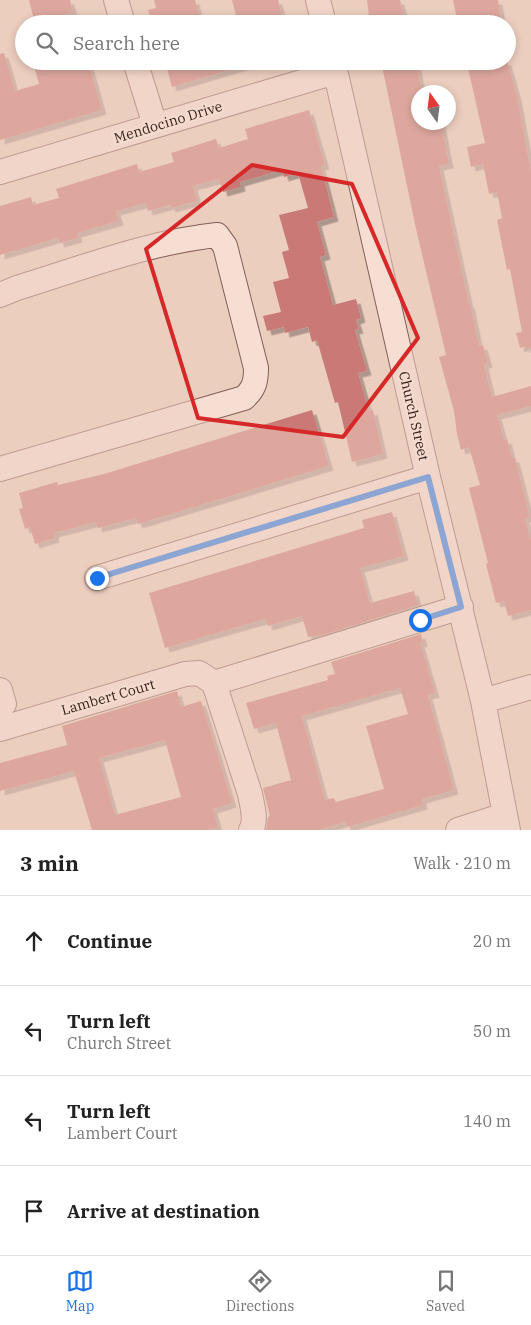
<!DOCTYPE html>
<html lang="en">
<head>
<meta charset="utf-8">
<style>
	:root { --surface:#fff; --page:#f2f2f2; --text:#222; --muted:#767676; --line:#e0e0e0; --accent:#1a73e8 }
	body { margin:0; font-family:"IBM Plex Serif",serif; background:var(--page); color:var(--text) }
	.compass { position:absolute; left:411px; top:85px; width:45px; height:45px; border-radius:50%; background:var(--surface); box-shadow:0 2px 8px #0003; rotate:346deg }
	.stop { position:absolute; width:15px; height:15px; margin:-11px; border:4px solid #1a73e8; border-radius:50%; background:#fff }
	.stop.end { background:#1a73e8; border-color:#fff; box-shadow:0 1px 5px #0008 }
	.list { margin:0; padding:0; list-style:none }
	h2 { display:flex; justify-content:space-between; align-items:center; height:65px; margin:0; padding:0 20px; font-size:21px }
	h2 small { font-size:16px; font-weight:400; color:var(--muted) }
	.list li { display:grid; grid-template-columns:32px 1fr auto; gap:15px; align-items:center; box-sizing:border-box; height:90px; padding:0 20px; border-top:1px solid var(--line) }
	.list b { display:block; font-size:19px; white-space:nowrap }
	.list p { margin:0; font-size:16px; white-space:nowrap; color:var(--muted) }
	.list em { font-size:16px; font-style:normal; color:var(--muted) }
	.icon { flex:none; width:28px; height:28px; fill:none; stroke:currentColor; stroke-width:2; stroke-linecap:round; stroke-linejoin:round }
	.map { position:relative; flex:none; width:531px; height:830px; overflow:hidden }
	.search { position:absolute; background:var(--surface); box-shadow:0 2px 8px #0003; left:15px; right:15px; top:15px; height:55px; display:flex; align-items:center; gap:12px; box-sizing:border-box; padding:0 18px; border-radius:28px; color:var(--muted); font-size:19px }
	.sheet { height:425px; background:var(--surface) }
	nav { display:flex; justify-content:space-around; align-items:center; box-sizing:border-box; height:70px; border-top:1px solid var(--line); background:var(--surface); font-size:14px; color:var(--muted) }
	nav a { display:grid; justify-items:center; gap:2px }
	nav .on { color:var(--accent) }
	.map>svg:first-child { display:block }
	.building { fill:#c97976; fill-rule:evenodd; filter:url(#shadow) }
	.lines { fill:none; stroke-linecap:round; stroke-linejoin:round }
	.minor-casing { stroke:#845f58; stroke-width:26 }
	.minor { stroke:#f7ded2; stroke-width:24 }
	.route { stroke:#1a73e8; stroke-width:6 }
	.marked { fill:none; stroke:#d62828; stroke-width:4; stroke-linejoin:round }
	.labels { text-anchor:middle; stroke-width:5; stroke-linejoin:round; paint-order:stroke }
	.street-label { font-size:14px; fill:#341f1c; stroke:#f4dbce }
</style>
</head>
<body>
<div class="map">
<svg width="531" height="830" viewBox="0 0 531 830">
	<defs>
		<filter id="shadow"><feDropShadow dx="4.5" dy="4.5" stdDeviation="0" flood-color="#0004"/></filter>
	</defs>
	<rect width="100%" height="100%" fill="#eccebf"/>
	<path class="building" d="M29 0H70L73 12 57 17 59 24H35Z
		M154 0H195L201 24H152L148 10 156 8Z
		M232 0H278L284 24H238Z
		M367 0H400L405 20 390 24H370Z
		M453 0H498L502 24H458Z
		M4 53 15 91 39 84 33 61H88L102 110 0 140V54Z
		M165 61H245L246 65 172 87Z
		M381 61H416L422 92H418V122H441L449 164 439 166 469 304 470 303 479 346 483 345 488 363 484 364 492 397 531 386V406L497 415 504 440 507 439 512 458H515L530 517 525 518 531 541V610L508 616 504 601 496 603 486 564 488 563 469 488 480 485 469 447 461 450 457 434 454 411 439 357 446 355 416 229Z
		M497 61H507L517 96 531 172V348H525V346L520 348 516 333 522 332 510 269 507 270 497 220 502 218 497 192 489 194 483 164 471 167 467 147 485 143 468 68Z
		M309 110 325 165 321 166 334 217 317 222 326 255 320 257 333 305 356 299 361 318 356 320 359 329 355 330 367 371 358 373 369 411 373 410 383 454 352 462 338 402 335 403 317 340 312 342 308 327 285 333 284 327 267 331 263 316 281 312 273 282 289 278 282 252 289 250 279 215 308 208 298 173 284 177 282 170 240 182 241 187 223 192 219 179 193 186 197 201 171 208 170 205 148 211 146 203 116 211 119 221 77 233 78 238 60 243 58 238 0 255V206L31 197 33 205 59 198 56 189 137 164 139 172 174 162 171 153 216 139 219 148 248 139 245 129Z
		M312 410 329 466 138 524 136 518 98 528 96 522 54 533 55 538 35 544 30 527 25 529 19 509 23 508 19 493 57 482 58 485 104 474Z
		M392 512 404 556 360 568 370 603 414 591 418 605 323 635 308 637 302 616 268 626 266 619 165 648 149 593 364 528 362 520Z
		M421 634 423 642 420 643 435 693 428 695 454 790 422 799 423 805 347 827 345 822 318 830H266L268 817 270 816 263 788 291 780 276 723 254 729 246 703 328 680 327 676 335 674 331 662ZM400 688 408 714 366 726 384 789 336 802 334 798 325 800 302 716Z
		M177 691 181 707 201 701 217 752 232 803 213 809 218 827 206 830H92L74 771 0 791V763L67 745 62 726ZM165 740 181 797 115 815 99 758Z"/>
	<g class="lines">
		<defs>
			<path id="minor" d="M116 0 123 24
				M318 0 324 24
				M135 61 155 125
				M333 61 428 477 483 701 508 830
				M0 172 335 72
				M0 295 17 288C82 268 149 242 217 235L225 246 256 368C256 382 254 389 244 398L0 469
				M97 578 428 477
				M214 683 461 607
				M214 683 250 794C252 805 257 820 251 830
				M0 690 4 704 0 705
				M483 701 531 687
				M0 729 185 674 199 673 214 683
				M458 830 505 815"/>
		</defs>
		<use href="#minor" class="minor-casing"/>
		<use href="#minor" class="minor"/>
	</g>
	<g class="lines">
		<path class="route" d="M97 578 428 477 461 607 420 620"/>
	</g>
	<path d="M0 0H531V830H0ZM252 165 352 184 418 338 343 437 198 418 146 249Z" fill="#eccebf" fill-opacity=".55" fill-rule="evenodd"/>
	<path class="marked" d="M252 165 352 184 418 338 343 437 198 418 146 249Z"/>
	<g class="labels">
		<g class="street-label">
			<text transform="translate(168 122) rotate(-17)" y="5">Mendocino Drive</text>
			<text transform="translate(414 416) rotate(77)" y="5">Church Street</text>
			<text transform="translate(108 697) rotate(-16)" y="5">Lambert Court</text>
		</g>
	</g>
</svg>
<svg class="compass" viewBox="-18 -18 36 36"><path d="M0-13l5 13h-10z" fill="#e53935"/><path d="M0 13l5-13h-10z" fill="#767676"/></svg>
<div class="stop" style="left:420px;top:620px"></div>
<div class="stop end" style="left:97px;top:578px"></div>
<div class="search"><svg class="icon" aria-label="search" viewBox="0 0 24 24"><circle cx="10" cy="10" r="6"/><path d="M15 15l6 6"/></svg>Search here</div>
</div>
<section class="sheet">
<h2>3 min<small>Walk · 210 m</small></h2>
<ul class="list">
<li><svg class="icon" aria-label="ahead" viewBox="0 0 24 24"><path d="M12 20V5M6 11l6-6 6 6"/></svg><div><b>Continue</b></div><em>20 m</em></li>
<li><svg class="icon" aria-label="left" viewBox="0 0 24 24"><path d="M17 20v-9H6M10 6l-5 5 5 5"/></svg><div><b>Turn left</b><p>Church Street</p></div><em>50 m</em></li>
<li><svg class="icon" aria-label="left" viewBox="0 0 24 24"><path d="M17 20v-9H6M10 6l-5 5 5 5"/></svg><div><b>Turn left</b><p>Lambert Court</p></div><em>140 m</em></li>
<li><svg class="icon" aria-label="arrive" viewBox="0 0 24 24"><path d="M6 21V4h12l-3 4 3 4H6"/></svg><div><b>Arrive at destination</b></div></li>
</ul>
</section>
<nav>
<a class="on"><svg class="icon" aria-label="map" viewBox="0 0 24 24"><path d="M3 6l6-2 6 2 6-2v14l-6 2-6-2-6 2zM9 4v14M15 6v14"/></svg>Map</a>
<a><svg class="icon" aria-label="directions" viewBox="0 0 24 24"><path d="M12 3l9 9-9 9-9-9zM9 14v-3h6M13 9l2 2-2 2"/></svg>Directions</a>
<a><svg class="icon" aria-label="saved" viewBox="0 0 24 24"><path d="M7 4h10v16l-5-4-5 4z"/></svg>Saved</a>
</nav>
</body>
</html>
